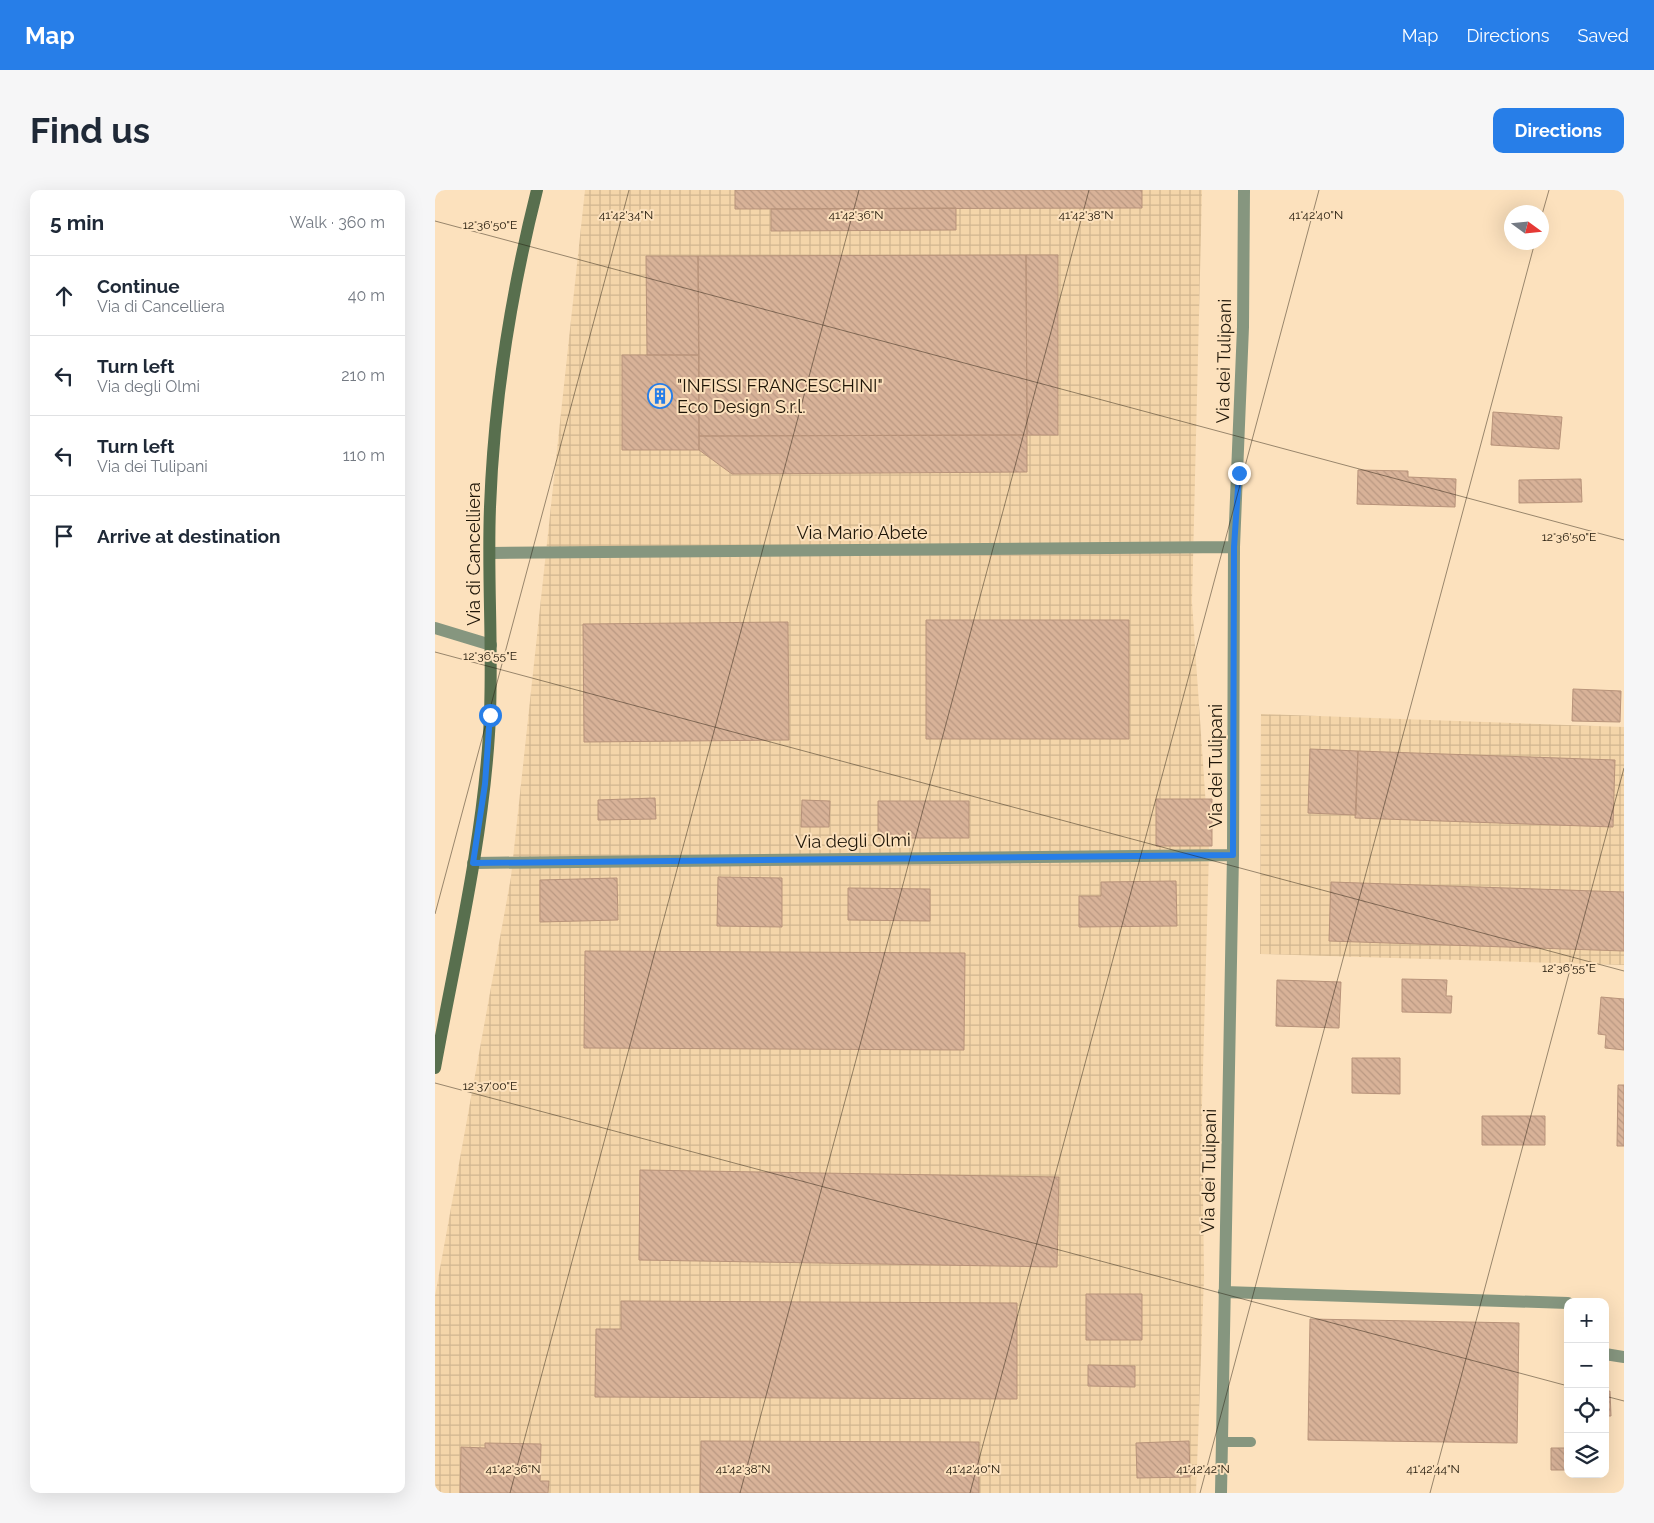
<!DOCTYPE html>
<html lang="en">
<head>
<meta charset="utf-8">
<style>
	:root { --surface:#fff; --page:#f6f6f7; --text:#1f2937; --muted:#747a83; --line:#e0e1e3; --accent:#277ee8 }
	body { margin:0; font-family:Raleway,sans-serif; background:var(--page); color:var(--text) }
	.controls { position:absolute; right:15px; bottom:15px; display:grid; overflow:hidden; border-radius:10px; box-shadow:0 5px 20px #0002 }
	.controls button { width:45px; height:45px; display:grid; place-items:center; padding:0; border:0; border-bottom:1px solid var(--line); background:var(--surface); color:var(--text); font:25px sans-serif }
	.compass { position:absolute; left:1069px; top:15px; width:45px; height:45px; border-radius:50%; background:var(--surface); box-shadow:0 5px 20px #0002; rotate:105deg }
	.stop { position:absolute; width:15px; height:15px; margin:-11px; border:4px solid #277ee8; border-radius:50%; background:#fff }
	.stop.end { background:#277ee8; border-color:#fff; box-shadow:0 1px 5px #0008 }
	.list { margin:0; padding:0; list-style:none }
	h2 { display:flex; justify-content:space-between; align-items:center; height:65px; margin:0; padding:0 20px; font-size:21px }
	h2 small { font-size:16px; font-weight:400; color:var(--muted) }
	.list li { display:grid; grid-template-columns:32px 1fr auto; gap:15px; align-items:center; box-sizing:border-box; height:80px; padding:0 20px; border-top:1px solid var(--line) }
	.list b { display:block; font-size:19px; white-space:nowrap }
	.list p { margin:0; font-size:16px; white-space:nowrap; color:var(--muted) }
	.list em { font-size:16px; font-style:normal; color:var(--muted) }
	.icon { flex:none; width:28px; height:28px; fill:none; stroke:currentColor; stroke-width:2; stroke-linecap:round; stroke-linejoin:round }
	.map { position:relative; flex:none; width:1189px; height:1303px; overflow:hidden; border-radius:10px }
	header { display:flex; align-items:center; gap:30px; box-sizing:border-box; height:70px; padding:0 25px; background:var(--accent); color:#fff }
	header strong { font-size:24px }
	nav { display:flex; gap:28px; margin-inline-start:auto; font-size:18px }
	.intro { display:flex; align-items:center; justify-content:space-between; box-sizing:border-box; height:120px; padding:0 30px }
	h1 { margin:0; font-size:35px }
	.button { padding:12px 22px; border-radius:10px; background:var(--accent); color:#fff; font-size:18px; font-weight:700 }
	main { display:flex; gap:30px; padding:0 30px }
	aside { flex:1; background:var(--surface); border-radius:10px; box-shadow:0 5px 20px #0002 }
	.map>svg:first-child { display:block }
	.industrial { fill:url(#industrial-grid) }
	.building { fill:url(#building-back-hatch); stroke:#b8937a }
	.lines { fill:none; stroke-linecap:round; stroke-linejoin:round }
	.lane { stroke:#86967f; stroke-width:10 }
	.street { stroke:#86967f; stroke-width:12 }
	.secondary { stroke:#586f4e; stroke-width:12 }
	.route { stroke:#277ee8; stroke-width:6 }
	.ticks { fill:none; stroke:#1f1608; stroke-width:1; stroke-opacity:0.45 }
	.labels { text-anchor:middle; stroke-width:4; stroke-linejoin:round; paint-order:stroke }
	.street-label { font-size:18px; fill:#1f1608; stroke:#fce1bd }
	.poi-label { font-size:18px; fill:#1f1608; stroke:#fce1bd; text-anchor:start }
	.ticks-label { font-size:12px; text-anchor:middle; fill:#1f1608; stroke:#fce1bd; stroke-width:4; stroke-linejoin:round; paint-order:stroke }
</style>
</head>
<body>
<header>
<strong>Map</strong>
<nav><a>Map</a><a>Directions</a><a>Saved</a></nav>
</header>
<div class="intro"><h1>Find us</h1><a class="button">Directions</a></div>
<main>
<aside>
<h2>5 min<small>Walk · 360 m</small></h2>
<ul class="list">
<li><svg class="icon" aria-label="ahead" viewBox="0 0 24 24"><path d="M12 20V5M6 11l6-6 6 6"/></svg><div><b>Continue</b><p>Via di Cancelliera</p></div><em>40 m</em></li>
<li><svg class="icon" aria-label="left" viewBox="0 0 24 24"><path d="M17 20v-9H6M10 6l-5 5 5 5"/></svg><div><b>Turn left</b><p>Via degli Olmi</p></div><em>210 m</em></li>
<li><svg class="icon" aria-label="left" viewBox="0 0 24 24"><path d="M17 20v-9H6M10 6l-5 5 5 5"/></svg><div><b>Turn left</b><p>Via dei Tulipani</p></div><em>110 m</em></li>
<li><svg class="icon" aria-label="arrive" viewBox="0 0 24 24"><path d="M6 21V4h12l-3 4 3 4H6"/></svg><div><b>Arrive at destination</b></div></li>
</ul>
</aside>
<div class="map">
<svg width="1189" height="1303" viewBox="0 0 1189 1303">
	<defs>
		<pattern id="industrial-grid" width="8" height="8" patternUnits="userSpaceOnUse" patternTransform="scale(1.25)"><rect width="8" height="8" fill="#f4d5a9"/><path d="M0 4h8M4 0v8" fill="none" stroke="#d1b690"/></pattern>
		<pattern id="building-back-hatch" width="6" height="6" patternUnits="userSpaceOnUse" patternTransform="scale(1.25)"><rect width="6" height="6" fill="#d8b298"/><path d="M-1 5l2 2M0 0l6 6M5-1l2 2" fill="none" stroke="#b99882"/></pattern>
	</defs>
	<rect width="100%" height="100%" fill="#fce1bd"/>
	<path class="industrial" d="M150 0H767L757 412 774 661 767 915 769 1087 761 1303H0V1106L76 687Z
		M826 524 1189 537V775L825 764Z"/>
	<path class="building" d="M300 0H707V18L300 19Z
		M521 18V40L336 41V19Z
		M591 65H623V245H592Z
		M591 65 592 245 264 246 263 66Z
		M211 66H263L264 165H212Z
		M187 165H264V260H187Z
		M1058 222 1127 227 1124 259 1056 255Z
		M592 245V282L297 284 264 260V246Z
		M923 280 973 281V287L1021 289 1020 317 922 314Z
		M1146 289 1147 312 1084 313V290Z
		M491 430H694V549H491Z
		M353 432 354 550 149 552 148 434Z
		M1138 499 1186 501 1185 532 1137 531Z
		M875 559 923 561 921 625 873 623Z
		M923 561 1180 570 1178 637 920 628Z
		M220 608 221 629 163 630V610Z
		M721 609H777V656H721Z
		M367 610 395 611 394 637H366Z
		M443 611H534V648H443Z
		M283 687 347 688V737L282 736Z
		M182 688 183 730 105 732V690Z
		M741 691 742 736 644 737V706H666V692Z
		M896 692 1189 702V761L894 751Z
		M413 698 495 699V731L413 730Z
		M150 761 530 763 529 860 149 858Z
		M967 789 1012 790 1011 806H1017L1016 823 967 822Z
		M842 790 906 792 904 838 841 836Z
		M1166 807 1189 809V860L1170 858 1171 845 1163 844Z
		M917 868H965V904L917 903Z
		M1183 895H1189V956H1182Z
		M1047 926H1110V955H1047Z
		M205 980 624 987 622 1077 204 1070Z
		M651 1104H707V1150H651Z
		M186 1111 582 1113V1209L160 1207 161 1139H186Z
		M875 1129 1084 1133 1082 1253 873 1250Z
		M653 1175 700 1176V1197L653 1196Z
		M1175 1201 1176 1226H1170V1202Z
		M266 1251 544 1252V1303H265Z
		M754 1251 755 1287 702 1288 701 1253Z
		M50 1253 106 1254 105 1291H114L113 1303H25L26 1257 50 1258Z
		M1116 1258H1133V1280H1116Z"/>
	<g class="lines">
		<path class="lane" d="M786 1252H816"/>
		<path class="street" d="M55 363 799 357
			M0 438 56 455
			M38 673 798 665
			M789 1102 1133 1113
			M1170 1164 1189 1167
			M786 1303 798 665 799 357 808 137 809 0"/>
		<path class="secondary" d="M0 878C20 768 47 656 54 544 59 468 52 393 55 317 59 210 76 103 102 0"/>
	</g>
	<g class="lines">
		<path class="route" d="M55 525 50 594 38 673 798 665 799 357 804 283"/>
	</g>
	<path class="ticks" d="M1106 28 1114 0M0 31 1189 350M0 462 1189 781M0 724 194 0M0 893 1133 1196M1170 1206 1189 1211M75 1303 424 0M305 1303 654 0M535 1303 884 0M765 1303 1100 52M995 1303 1189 578"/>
	<defs>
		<symbol id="building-ring" viewBox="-11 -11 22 22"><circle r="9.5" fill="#fce1bd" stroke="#277ee8" stroke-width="1.5"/><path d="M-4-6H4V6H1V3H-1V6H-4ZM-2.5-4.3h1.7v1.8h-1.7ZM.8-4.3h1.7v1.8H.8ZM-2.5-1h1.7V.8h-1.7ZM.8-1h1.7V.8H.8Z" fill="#277ee8"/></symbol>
	</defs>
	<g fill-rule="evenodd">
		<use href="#building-ring" x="211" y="192" width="28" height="28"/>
	</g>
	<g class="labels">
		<g class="street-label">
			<text transform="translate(789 171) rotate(-89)" y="6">Via dei Tulipani</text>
			<text x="427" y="349">Via Mario Abete</text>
			<text transform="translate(39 364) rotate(-90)" y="6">Via di Cancelliera</text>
			<text transform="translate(781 576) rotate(-90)" y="6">Via dei Tulipani</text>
			<text transform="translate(418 651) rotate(-1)" y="6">Via degli Olmi</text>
			<text transform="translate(774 981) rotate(-89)" y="6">Via dei Tulipani</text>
		</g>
		<g class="poi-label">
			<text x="242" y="202">"INFISSI FRANCESCHINI"<tspan x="242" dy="21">Eco Design S.r.l.</tspan></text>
		</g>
	</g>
	<g class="ticks-label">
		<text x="191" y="29">41°42'34"N</text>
		<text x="421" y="29">41°42'36"N</text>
		<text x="651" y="29">41°42'38"N</text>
		<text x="881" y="29">41°42'40"N</text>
		<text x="55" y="39">12°36'50"E</text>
		<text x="1134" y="351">12°36'50"E</text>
		<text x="55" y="470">12°36'55"E</text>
		<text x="1134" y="782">12°36'55"E</text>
		<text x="55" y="900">12°37'00"E</text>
		<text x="78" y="1283">41°42'36"N</text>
		<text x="308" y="1283">41°42'38"N</text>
		<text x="538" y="1283">41°42'40"N</text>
		<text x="768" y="1283">41°42'42"N</text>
		<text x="998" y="1283">41°42'44"N</text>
	</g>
</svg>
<div class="controls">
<button>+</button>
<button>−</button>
<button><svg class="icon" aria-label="locate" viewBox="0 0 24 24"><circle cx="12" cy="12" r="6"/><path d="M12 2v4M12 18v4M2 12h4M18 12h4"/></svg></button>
<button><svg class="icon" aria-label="layers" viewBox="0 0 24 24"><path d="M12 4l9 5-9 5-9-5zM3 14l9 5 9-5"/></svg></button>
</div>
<svg class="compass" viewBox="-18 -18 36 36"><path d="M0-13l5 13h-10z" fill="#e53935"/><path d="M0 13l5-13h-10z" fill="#747a83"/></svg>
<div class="stop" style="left:55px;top:525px"></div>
<div class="stop end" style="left:804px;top:283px"></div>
</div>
</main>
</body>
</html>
